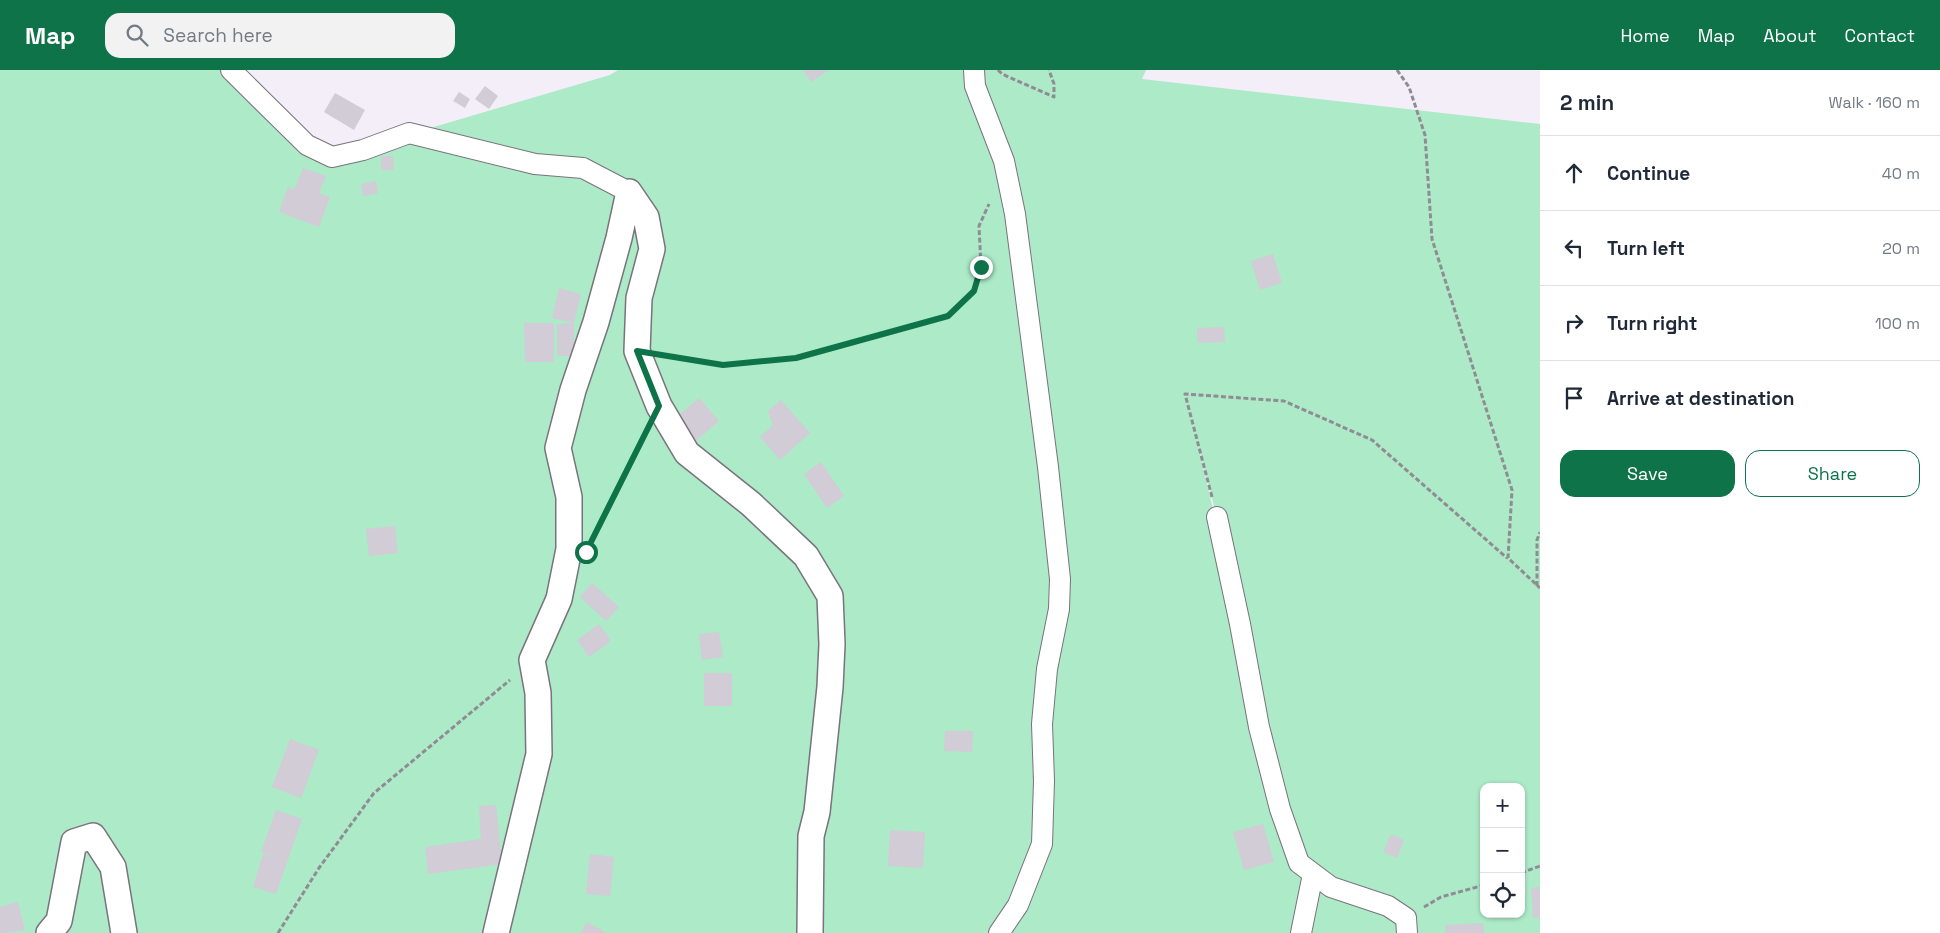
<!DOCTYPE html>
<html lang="en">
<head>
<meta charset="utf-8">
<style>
	:root { --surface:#fff; --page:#f2f2f3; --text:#1f2937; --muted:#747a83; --line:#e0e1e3; --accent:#0f7349 }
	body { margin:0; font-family:"Space Grotesk",sans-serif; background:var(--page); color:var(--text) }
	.controls { position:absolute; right:15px; bottom:15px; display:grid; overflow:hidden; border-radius:10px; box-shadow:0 1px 4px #0004 }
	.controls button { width:45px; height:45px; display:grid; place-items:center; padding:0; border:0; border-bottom:1px solid var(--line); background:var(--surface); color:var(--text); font:25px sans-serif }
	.stop { position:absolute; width:15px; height:15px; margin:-11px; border:4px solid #0f7349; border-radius:50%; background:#fff }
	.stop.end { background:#0f7349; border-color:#fff; box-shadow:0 1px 5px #0008 }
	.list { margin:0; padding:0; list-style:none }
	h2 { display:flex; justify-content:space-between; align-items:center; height:65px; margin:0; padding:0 20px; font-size:21px }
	h2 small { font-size:16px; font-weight:400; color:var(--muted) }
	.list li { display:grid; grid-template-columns:32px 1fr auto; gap:15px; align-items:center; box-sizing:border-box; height:75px; padding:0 20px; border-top:1px solid var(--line) }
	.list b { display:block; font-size:19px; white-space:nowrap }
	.list em { font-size:16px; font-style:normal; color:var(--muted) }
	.actions { display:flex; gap:10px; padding:15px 20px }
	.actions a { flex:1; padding:11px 0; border:1px solid var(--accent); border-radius:15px; text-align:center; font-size:18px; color:var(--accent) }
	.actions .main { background:var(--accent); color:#fff }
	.icon { flex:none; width:28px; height:28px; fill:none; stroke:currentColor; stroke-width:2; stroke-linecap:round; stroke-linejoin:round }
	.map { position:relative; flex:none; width:1540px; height:863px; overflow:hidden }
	header { display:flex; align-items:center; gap:30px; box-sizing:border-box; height:70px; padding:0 25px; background:var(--accent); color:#fff }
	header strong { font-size:24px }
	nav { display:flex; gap:28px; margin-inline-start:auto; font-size:18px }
	.search { width:350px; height:45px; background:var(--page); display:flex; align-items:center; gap:12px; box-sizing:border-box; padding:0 18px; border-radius:15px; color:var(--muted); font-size:19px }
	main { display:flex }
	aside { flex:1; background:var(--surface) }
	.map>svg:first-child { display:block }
	.green { fill:#aceac8; fill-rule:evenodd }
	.building { fill:#d1ccd6 }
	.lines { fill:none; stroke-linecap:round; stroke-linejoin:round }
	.minor-casing { stroke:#78737c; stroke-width:22 }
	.tertiary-casing { stroke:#78737c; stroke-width:28 }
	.path { stroke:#8f8c93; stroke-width:3; stroke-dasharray:5 2.5; stroke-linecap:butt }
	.minor { stroke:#fff; stroke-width:20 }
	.tertiary { stroke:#fff; stroke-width:25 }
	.route { stroke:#0f7349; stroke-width:6 }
</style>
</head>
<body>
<header>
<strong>Map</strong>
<div class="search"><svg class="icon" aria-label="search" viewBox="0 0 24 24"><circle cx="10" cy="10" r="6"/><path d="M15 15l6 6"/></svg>Search here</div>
<nav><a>Home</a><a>Map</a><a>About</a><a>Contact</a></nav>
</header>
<main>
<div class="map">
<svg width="1540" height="863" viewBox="0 0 1540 863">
	<rect width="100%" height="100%" fill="#f3eef8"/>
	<path class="green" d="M0 0H234L332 87 610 5 618 0H1146L1142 9 1540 54V863H0ZM1195 364 1217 447 1230 510ZM1484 717H1521V844H1484Z"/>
	<path class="building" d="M803 0H829L811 12Z
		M485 16 498 26 489 39 475 29Z
		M459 22 470 29 465 38 453 31Z
		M335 23 365 40 354 60 324 42Z
		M381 86H393L394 100H381Z
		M303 98 326 106 319 123 330 127 319 157 279 142 288 117 294 120Z
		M376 111 378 123 363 126 361 114Z
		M1273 184 1282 213 1260 220 1251 191Z
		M559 218 581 224 574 253 552 248Z
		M524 253H554V292H525Z
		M574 253V286H557V254Z
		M1224 257 1225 272 1198 273 1197 258Z
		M699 328 719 351 691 375 671 352Z
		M781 330 810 363 780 390 760 367 773 355 768 341Z
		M821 392 844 426 827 438 804 404Z
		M395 456 398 483 369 486 366 459Z
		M592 513 619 537 606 551 580 527Z
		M599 554 611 571 589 587 577 570Z
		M719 562 723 587 702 590 699 564Z
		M704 603H732V636H704Z
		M945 661H973L972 682 944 681Z
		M290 669 319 680 301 728 272 717Z
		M496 735 502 794 428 804 425 777 481 769 479 736Z
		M276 740 302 749 276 824 253 817 263 784 274 787 261 782Z
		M1263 754 1274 792 1244 800 1233 762Z
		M890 760 925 762 923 798 888 796Z
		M1391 764 1404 770 1397 788 1383 782Z
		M590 784 614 787 610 826 586 824Z
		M1540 817V847L1533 848 1531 818Z
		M18 832 25 860 0 863V837Z
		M587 852 605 862 604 863H581Z
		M1483 853 1484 863H1446L1445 855Z"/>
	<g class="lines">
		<defs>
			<path id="minor" d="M231 0 307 75 332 87 363 80 409 63 535 94 583 98 629 122
				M974 0 975 16 1004 91 1015 144 1048 397 1060 509 1059 539 1047 599 1042 654 1044 711 1042 774 1018 835 999 863
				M1217 447 1240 554 1259 657 1280 739 1299 793 1331 817 1388 836 1406 848 1407 863
				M1301 863 1313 804"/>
			<path id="tertiary" d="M49 863 59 851 74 772 93 766 113 797 124 863
				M496 863 539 684 538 623 532 590 559 529 569 479V427L558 378 573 320 596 252 619 168 629 122 646 147 652 179 639 228 637 281 659 336 687 383 751 434 806 486 830 526 832 574 830 617 817 742 811 766 810 863"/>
		</defs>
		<use href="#minor" class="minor-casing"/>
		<use href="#tertiary" class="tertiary-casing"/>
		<path class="path" d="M998 0 1002 4 1054 27V14L1049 0
			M1397 0 1409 17 1425 65 1432 169 1512 420 1508 488 1540 518
			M665 285 723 295 796 288 948 246 973 221 981 197 979 156 989 134
			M1212 427 1185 324 1284 331 1372 370 1507 488
			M596 463 646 362
			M1537 516V470L1540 462
			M1521 803 1540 796
			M1424 837 1441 827 1484 815
			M278 863 319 798 374 723 510 610"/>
		<use href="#minor" class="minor"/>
		<use href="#tertiary" class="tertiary"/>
	</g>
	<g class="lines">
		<path class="route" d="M586 482 659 336 637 281 723 295 796 288 948 246 974 221 981 197"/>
	</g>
</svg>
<div class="controls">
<button>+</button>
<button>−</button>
<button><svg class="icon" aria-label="locate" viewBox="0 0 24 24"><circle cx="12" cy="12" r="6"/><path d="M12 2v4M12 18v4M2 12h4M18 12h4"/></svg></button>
</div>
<div class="stop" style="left:586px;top:482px"></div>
<div class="stop end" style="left:981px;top:197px"></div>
</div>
<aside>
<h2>2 min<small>Walk · 160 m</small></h2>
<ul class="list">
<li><svg class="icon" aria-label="ahead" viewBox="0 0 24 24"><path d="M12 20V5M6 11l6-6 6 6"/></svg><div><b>Continue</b></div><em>40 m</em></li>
<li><svg class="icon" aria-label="left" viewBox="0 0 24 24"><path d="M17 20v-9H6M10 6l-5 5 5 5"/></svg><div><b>Turn left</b></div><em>20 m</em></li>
<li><svg class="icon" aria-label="right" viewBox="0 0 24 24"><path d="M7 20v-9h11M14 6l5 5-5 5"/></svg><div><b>Turn right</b></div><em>100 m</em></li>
<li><svg class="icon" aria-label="arrive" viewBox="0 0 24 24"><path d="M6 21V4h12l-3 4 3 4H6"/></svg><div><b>Arrive at destination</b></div></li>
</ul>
<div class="actions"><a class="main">Save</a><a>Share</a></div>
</aside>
</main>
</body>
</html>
